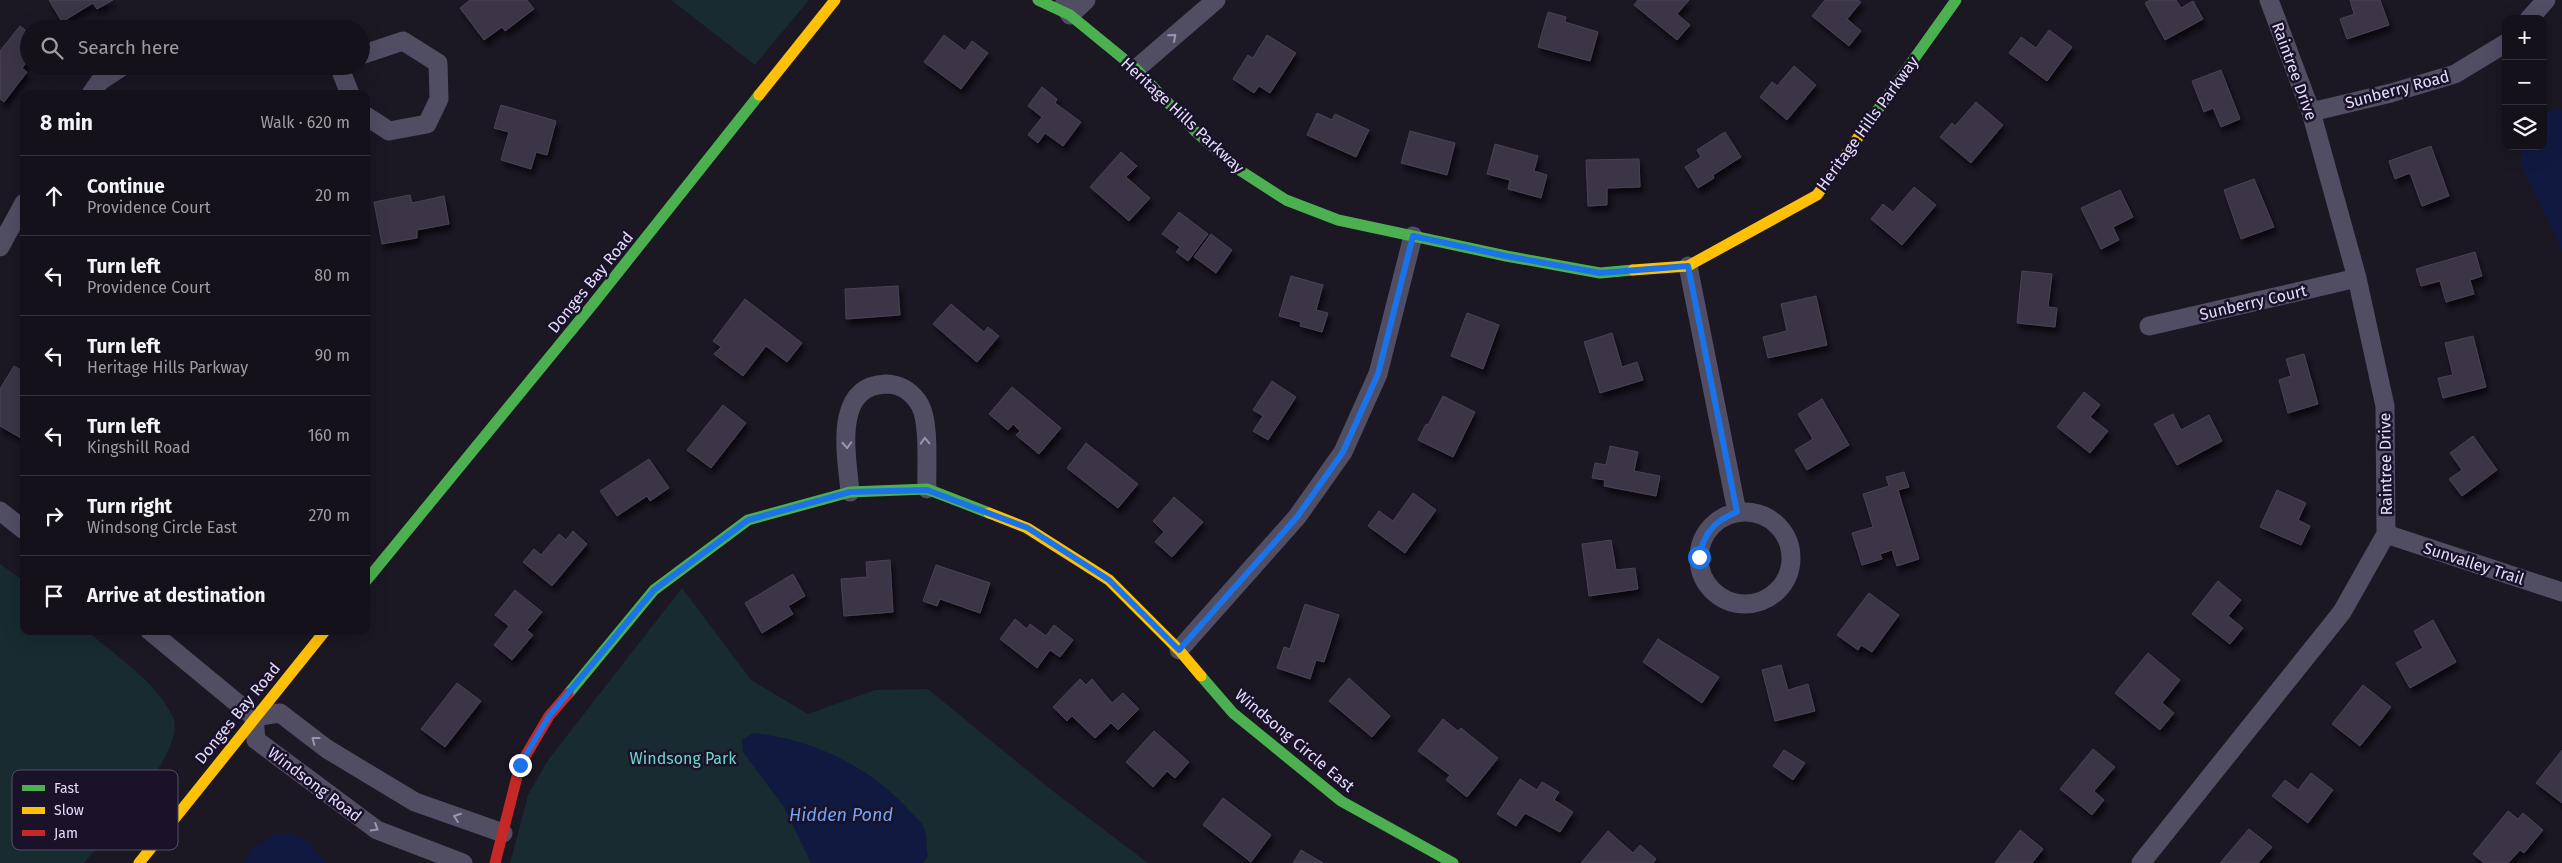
<!DOCTYPE html>
<html lang="en">
<head>
<meta charset="utf-8">
<style>
	:root { --surface:#14111a; --page:#1d1a23; --text:#f1f3f6; --muted:#9d9da2; --line:#333139 }
	body { margin:0; font-family:"Fira Sans",sans-serif; background:var(--page); color:var(--text) }
	.controls { position:absolute; right:15px; top:15px; display:grid; overflow:hidden; border-radius:10px; box-shadow:0 5px 20px #0002 }
	.controls button { width:45px; height:45px; display:grid; place-items:center; padding:0; border:0; border-bottom:1px solid var(--line); background:var(--surface); color:var(--text); font:25px sans-serif }
	.stop { position:absolute; width:15px; height:15px; margin:-11px; border:4px solid #1a73e8; border-radius:50%; background:#fff }
	.stop.end { background:#1a73e8; border-color:#fff; box-shadow:0 1px 5px #0008 }
	.list { margin:0; padding:0; list-style:none }
	h2 { display:flex; justify-content:space-between; align-items:center; height:65px; margin:0; padding:0 20px; font-size:21px }
	h2 small { font-size:16px; font-weight:400; color:var(--muted) }
	.list li { display:grid; grid-template-columns:32px 1fr auto; gap:15px; align-items:center; box-sizing:border-box; height:80px; padding:0 20px; border-top:1px solid var(--line) }
	.list b { display:block; font-size:19px; white-space:nowrap }
	.list p { margin:0; font-size:16px; white-space:nowrap; color:var(--muted) }
	.list em { font-size:16px; font-style:normal; color:var(--muted) }
	.icon { flex:none; width:28px; height:28px; fill:none; stroke:currentColor; stroke-width:2; stroke-linecap:round; stroke-linejoin:round }
	.map { position:relative; flex:none; width:2562px; height:863px; overflow:hidden }
	.search { position:absolute; background:var(--surface); box-shadow:0 5px 20px #0002; left:20px; top:20px; width:350px; height:55px; display:flex; align-items:center; gap:12px; box-sizing:border-box; padding:0 18px; border-radius:28px; color:var(--muted); font-size:19px }
	.panel { position:absolute; background:var(--surface); box-shadow:0 5px 20px #0002; left:20px; top:90px; width:350px; height:545px; border-radius:10px }
	.map>svg:first-child { display:block }
	.green { fill:#172b30 }
	.water { fill:#101a41 }
	.building { fill:#3b3644; stroke:#494356; filter:url(#shadow) }
	.lines { fill:none; stroke-linecap:round; stroke-linejoin:round }
	.street { stroke:#514d63; stroke-width:19 }
	.fast { stroke:#4caf50; stroke-width:11 }
	.slow { stroke:#ffc107; stroke-width:11 }
	.jam { stroke:#c62828; stroke-width:11 }
	.oneway { stroke:#9b94b0 }
	.route { stroke:#1a73e8; stroke-width:6 }
	.labels { text-anchor:middle; stroke-width:5; stroke-linejoin:round; paint-order:stroke }
	.street-label { font-size:16px; fill:#e5dcfc; stroke:#191228 }
	.park-label { font-size:16px; fill:#6dd7cd; stroke:#191228 }
	.water-label { font-size:18px; font-style:italic; fill:#73a4f4; stroke:#191228 }
	.key { fill:#191228; stroke:#564f68; stroke-width:1 }
	.key-label { font-size:14px; fill:#e5dcfc }
</style>
</head>
<body>
<div class="map">
<svg width="2562" height="863" viewBox="0 0 2562 863">
	<defs>
		<filter id="shadow"><feDropShadow dx="3" dy="5.5" stdDeviation="2.5" flood-color="#0009"/></filter>
	</defs>
	<rect width="100%" height="100%" fill="#1b1723"/>
	<path class="green" d="M671 0H809L755 65Z
		M0 564 24 581V631H87C116 656 156 681 173 717 188 749 105 838 84 863H0Z
		M682 588 751 680 808 714 875 690 928 689 1049 788 1148 863H510L528 795 548 760Z"/>
	<path class="water" d="M2562 109V250L2521 166V146H2543V112Z
		M753 733C811 739 869 766 908 809 912 814 921 820 923 826 927 834 926 847 928 856L923 863H811L784 807 743 752 742 740Z
		M277 833H294L310 843 326 863H245L251 849Z"/>
	<path class="building" d="M49 0H113L97 9 93 3 62 22Z
		M470 0H527L534 9 505 31 502 27 484 40 460 8Z
		M1638 0H1689L1677 14 1690 25 1677 40 1634 5Z
		M1825 0H1858L1861 2 1847 19 1861 31 1849 46 1812 16Z
		M2150 0H2176L2181 8 2193 1 2203 19 2165 40 2145 3Z
		M2350 0H2380L2389 25 2347 39 2340 19 2354 14Z
		M1548 12 1566 17 1565 22 1598 32 1590 61 1538 47Z
		M20 26 29 33V59L22 68 27 72 4 102 0 99V51Z
		M2049 30 2072 47 2047 81 2009 53 2021 37 2036 48Z
		M944 35 965 51 972 41 988 53 961 89 924 62Z
		M1267 35 1296 53 1270 93 1259 86 1254 93 1233 79 1248 55 1253 58Z
		M1794 66 1816 85 1787 120 1760 97 1772 82 1777 86Z
		M2221 70 2240 119 2221 127 2213 108 2204 112 2192 81Z
		M1042 87 1057 99 1055 103 1081 122 1063 146 1045 133 1038 143 1028 135 1042 117 1028 106Z
		M1976 102 2003 125 1971 163 1940 137 1952 123 1955 126Z
		M501 105 556 121 547 155 536 152 531 169 501 160 509 132 494 128Z
		M1317 113 1332 120 1335 114 1369 130 1356 157 1307 135Z
		M1410 131 1455 143 1447 175 1401 163Z
		M1725 132 1741 157 1713 175 1714 178 1698 188 1685 167 1701 157 1697 150Z
		M1495 144 1538 156 1534 171 1547 175 1541 198 1508 189 1510 180 1487 174Z
		M2431 146 2449 196 2422 206 2410 173 2395 179 2389 161Z
		M1121 152 1137 166 1126 177 1150 198 1129 221 1090 187Z
		M1639 159 1640 187 1607 188V205L1588 206 1586 160Z
		M2254 179 2274 227 2241 239 2224 190Z
		M1914 187 1936 205 1902 245 1871 219 1883 204 1893 212Z
		M2120 190 2133 217 2113 227 2119 240 2101 249 2081 208Z
		M410 195 412 203 444 196 449 224 417 230V238L382 244 374 202Z
		M1179 212 1208 234 1188 261 1176 252 1180 247 1162 234Z
		M1211 234 1232 250 1216 273 1194 257Z
		M2475 252 2482 276 2470 280 2474 294 2446 302 2440 281 2421 286 2416 269Z
		M2022 271 2052 274 2048 307 2057 308 2055 327 2017 323Z
		M1291 276 1323 285 1316 310 1328 313 1322 332 1300 326 1301 322 1279 316Z
		M898 286 900 315 846 319 845 289Z
		M1816 296 1827 345 1768 358 1763 337 1787 331 1781 304Z
		M745 299 802 343 787 362 766 346 743 376 714 354 721 347 713 341Z
		M951 304 984 332 988 327 999 336 977 362 933 324Z
		M1467 313 1499 325 1483 369 1451 356Z
		M1612 333 1622 367 1637 362 1643 380 1600 393 1584 342Z
		M2473 336 2486 387 2443 398 2438 378 2453 375 2445 343Z
		M2304 354 2318 404 2288 413 2279 380 2291 376 2286 359Z
		M14 366 24 372V433L21 438 0 426V389Z
		M1272 381 1296 397 1268 440 1253 431 1263 416 1253 410Z
		M1012 387 1061 428 1039 454 1016 435 1020 431 1013 424 1008 430 989 414Z
		M2084 392 2100 405 2090 417 2108 431 2090 453 2057 427Z
		M1443 396 1475 412 1453 457 1418 440 1426 424 1428 425Z
		M1822 399 1849 445 1807 470 1795 450 1813 439 1798 414Z
		M723 405 746 423 711 468 687 450Z
		M2173 414 2181 430 2209 415 2222 441 2177 465 2154 424Z
		M2473 436 2497 470 2462 496 2449 479 2462 470 2450 453Z
		M1086 443 1138 484 1118 508 1067 468Z
		M1610 446 1638 452 1634 471 1660 476 1656 496 1604 486 1605 480 1592 478 1595 463 1606 465Z
		M649 459 669 488 650 501 647 496 617 516 600 491Z
		M1904 472 1909 487 1898 490 1919 559 1897 566 1892 550 1880 554 1882 559 1862 565 1852 533 1873 527 1863 494 1889 486 1886 477Z
		M2277 490 2306 503 2298 520 2310 526 2301 545 2260 527Z
		M1413 493 1436 510 1405 553 1368 526 1379 511 1393 521Z
		M1174 497 1203 522 1172 557 1155 542 1164 532 1153 521Z
		M573 531 587 544 552 586 523 562 534 549 541 555 559 534 566 540Z
		M1611 540 1616 570 1635 568 1638 589 1589 596 1582 544Z
		M890 560 893 612 844 616 841 579 867 577 866 562Z
		M936 565 990 583 980 613 940 599 937 606 923 601Z
		M793 574 805 596 788 606 793 614 762 633 745 603Z
		M2218 581 2241 600 2228 616 2243 628 2230 644 2192 614Z
		M515 590 542 612 527 630 533 635 512 660 494 645 509 626 495 615Z
		M1869 593 1899 615 1872 652 1861 645 1858 650 1837 635Z
		M1305 604 1339 615 1324 662 1316 660 1310 679 1277 668 1284 647 1290 649Z
		M1015 619 1027 629 1030 624 1046 636 1054 625 1073 640 1060 657 1050 650 1037 668 1000 639Z
		M2433 620 2456 662 2410 688 2396 663 2423 648 2414 631Z
		M1658 639 1719 677 1702 703 1643 662Z
		M2148 653 2180 680 2162 703 2174 713 2160 730 2115 693Z
		M1781 665 1788 690 1808 684 1815 711 1775 721 1762 670Z
		M1349 678 1390 716 1372 737 1329 701Z
		M1080 679 1086 685 1092 679 1112 703 1123 693 1139 709 1118 730 1111 723 1095 738 1072 716 1067 721 1053 707Z
		M457 683 481 701 445 747 421 729Z
		M2363 685 2391 707 2360 746 2332 724Z
		M1443 719 1458 731 1461 728 1498 758 1467 797 1446 780 1450 775 1418 751Z
		M1154 731 1189 762 1175 778 1167 771 1153 787 1126 762Z
		M2093 749 2115 767 2094 791 2104 800 2092 815 2060 789Z
		M1784 750 1805 763 1793 780 1773 766Z
		M2562 750V803L2536 783Z
		M2311 773 2333 790 2308 823 2272 796 2285 780 2298 790Z
		M1520 779 1537 790 1542 782 1559 792 1554 800 1573 812 1560 832 1525 813 1516 826 1497 814Z
		M1223 798 1271 835 1251 862 1203 825Z
		M2508 811 2518 819 2523 813 2543 830 2524 853 2520 850 2508 863H2484L2473 854Z
		M2249 829 2272 847 2258 863H2220Z
		M2020 830 2043 849 2032 863H1995Z
		M1608 831 1633 853 1640 845 1656 859 1653 863H1581Z
		M1301 850 1323 863H1293Z"/>
	<g class="lines">
		<path class="street" d="M1064 5 1070 15 1086 0
			M2529 19 2546 0
			M361 55 403 41 438 63 439 99 427 124 389 131 366 116
			M339 66 350 94
			M1136 69 1216 0
			M91 94 100 81 123 66
			M2311 112 2391 93 2455 74 2506 43
			M0 247 24 203
			M1688 266 1737 512
			M2149 326 2357 278
			M850 492C847 456 832 386 886 384 901 384 913 393 920 405 930 423 926 469 927 489
			M0 511 24 530
			M1699 558a46 46 0 1 1 92 0a46 46 0 1 1-92 0Z
			M2386 534 2562 592
			M150 631 254 717
			M1179 650 1297 517 1343 452 1378 374 1413 236
			M254 717 280 713 327 749 415 802 503 833
			M254 717 256 740 377 830 463 863
			M2141 863 2342 612 2386 534 2385 406 2357 278 2311 112 2269 0"/>
		<path class="fast" d="M1038 0 1070 15 1136 69 1195 131 1241 171 1286 200 1338 220 1506 256 1600 273 1633 270
			M1874 115 1956 0
			M366 581 593 304 759 95
			M1201 676 1233 713 1341 801 1453 863
			M568 694 654 590 748 520 850 492 927 489 989 513"/>
		<path class="slow" d="M759 95 835 0
			M1633 270 1688 266 1817 195 1874 115
			M989 513 1027 528 1109 580 1179 650 1201 676
			M139 863 325 631"/>
		<path class="jam" d="M495 863 520 765 549 716 568 694"/>
	</g>
	<defs><path id="oneway-chevron" d="M-2-3.5L2.5 0L-2 3.5" fill="none" stroke-width="1.6" stroke-linecap="round" stroke-linejoin="round" transform="scale(1.25)"/></defs>
	<g class="oneway">
		<use href="#oneway-chevron" transform="translate(1173 37) rotate(-41)"/>
		<use href="#oneway-chevron" transform="translate(925 441) rotate(-92)"/>
		<use href="#oneway-chevron" transform="translate(847 445) rotate(87)"/>
		<use href="#oneway-chevron" transform="translate(315 740) rotate(-143)"/>
		<use href="#oneway-chevron" transform="translate(457 817) rotate(-160)"/>
		<use href="#oneway-chevron" transform="translate(375 828) rotate(31)"/>
	</g>
	<g class="lines">
		<path class="route" d="M520 765 549 716 654 590 748 520 850 492 927 490 1028 528 1109 580 1179 650 1297 517 1343 452 1378 374 1413 236 1506 256 1600 273 1688 266 1737 512C1714 521 1704 533 1699 557"/>
	</g>
	<g class="labels">
		<g class="street-label">
			<text transform="translate(2295 71) rotate(70)" y="6">Raintree Drive</text>
			<text transform="translate(2397 89) rotate(-15)" y="6">Sunberry Road</text>
			<text transform="translate(1183 115) rotate(43)" y="6">Heritage Hills Parkway</text>
			<text transform="translate(1867 123) rotate(-54)" y="6">Heritage Hills Parkway</text>
			<text transform="translate(590 282) rotate(-51)" y="6">Donges Bay Road</text>
			<text transform="translate(2253 302) rotate(-13)" y="6">Sunberry Court</text>
			<text transform="translate(2385 464) rotate(-91)" y="6">Raintree Drive</text>
			<text transform="translate(2474 563) rotate(18)" y="6">Sunvalley Trail</text>
			<text transform="translate(237 713) rotate(-51)" y="6">Donges Bay Road</text>
			<text transform="translate(1295 740) rotate(40)" y="6">Windsong Circle East</text>
			<text transform="translate(315 784) rotate(37)" y="6">Windsong Road</text>
		</g>
		<g class="park-label">
			<text x="683" y="764">Windsong Park</text>
		</g>
		<g class="water-label">
			<text x="841" y="821">Hidden Pond</text>
		</g>
	</g>
	<rect x="12" y="770" width="166" height="80" rx="8" class="key"/>
	<rect x="22" y="785" width="23" height="6" fill="#4caf50"/>
	<rect x="22" y="807" width="23" height="7" fill="#ffc107"/>
	<rect x="22" y="830" width="23" height="6" fill="#c62828"/>
	<g class="key-label">
		<text x="54" y="793">Fast</text>
		<text x="54" y="815">Slow</text>
		<text x="54" y="838">Jam</text>
	</g>
</svg>
<div class="controls">
<button>+</button>
<button>−</button>
<button><svg class="icon" aria-label="layers" viewBox="0 0 24 24"><path d="M12 4l9 5-9 5-9-5zM3 14l9 5 9-5"/></svg></button>
</div>
<div class="stop" style="left:1699px;top:557px"></div>
<div class="stop end" style="left:520px;top:765px"></div>
<div class="search"><svg class="icon" aria-label="search" viewBox="0 0 24 24"><circle cx="10" cy="10" r="6"/><path d="M15 15l6 6"/></svg>Search here</div>
<section class="panel">
<h2>8 min<small>Walk · 620 m</small></h2>
<ul class="list">
<li><svg class="icon" aria-label="ahead" viewBox="0 0 24 24"><path d="M12 20V5M6 11l6-6 6 6"/></svg><div><b>Continue</b><p>Providence Court</p></div><em>20 m</em></li>
<li><svg class="icon" aria-label="left" viewBox="0 0 24 24"><path d="M17 20v-9H6M10 6l-5 5 5 5"/></svg><div><b>Turn left</b><p>Providence Court</p></div><em>80 m</em></li>
<li><svg class="icon" aria-label="left" viewBox="0 0 24 24"><path d="M17 20v-9H6M10 6l-5 5 5 5"/></svg><div><b>Turn left</b><p>Heritage Hills Parkway</p></div><em>90 m</em></li>
<li><svg class="icon" aria-label="left" viewBox="0 0 24 24"><path d="M17 20v-9H6M10 6l-5 5 5 5"/></svg><div><b>Turn left</b><p>Kingshill Road</p></div><em>160 m</em></li>
<li><svg class="icon" aria-label="right" viewBox="0 0 24 24"><path d="M7 20v-9h11M14 6l5 5-5 5"/></svg><div><b>Turn right</b><p>Windsong Circle East</p></div><em>270 m</em></li>
<li><svg class="icon" aria-label="arrive" viewBox="0 0 24 24"><path d="M6 21V4h12l-3 4 3 4H6"/></svg><div><b>Arrive at destination</b></div></li>
</ul>
</section>
</div>
</body>
</html>
